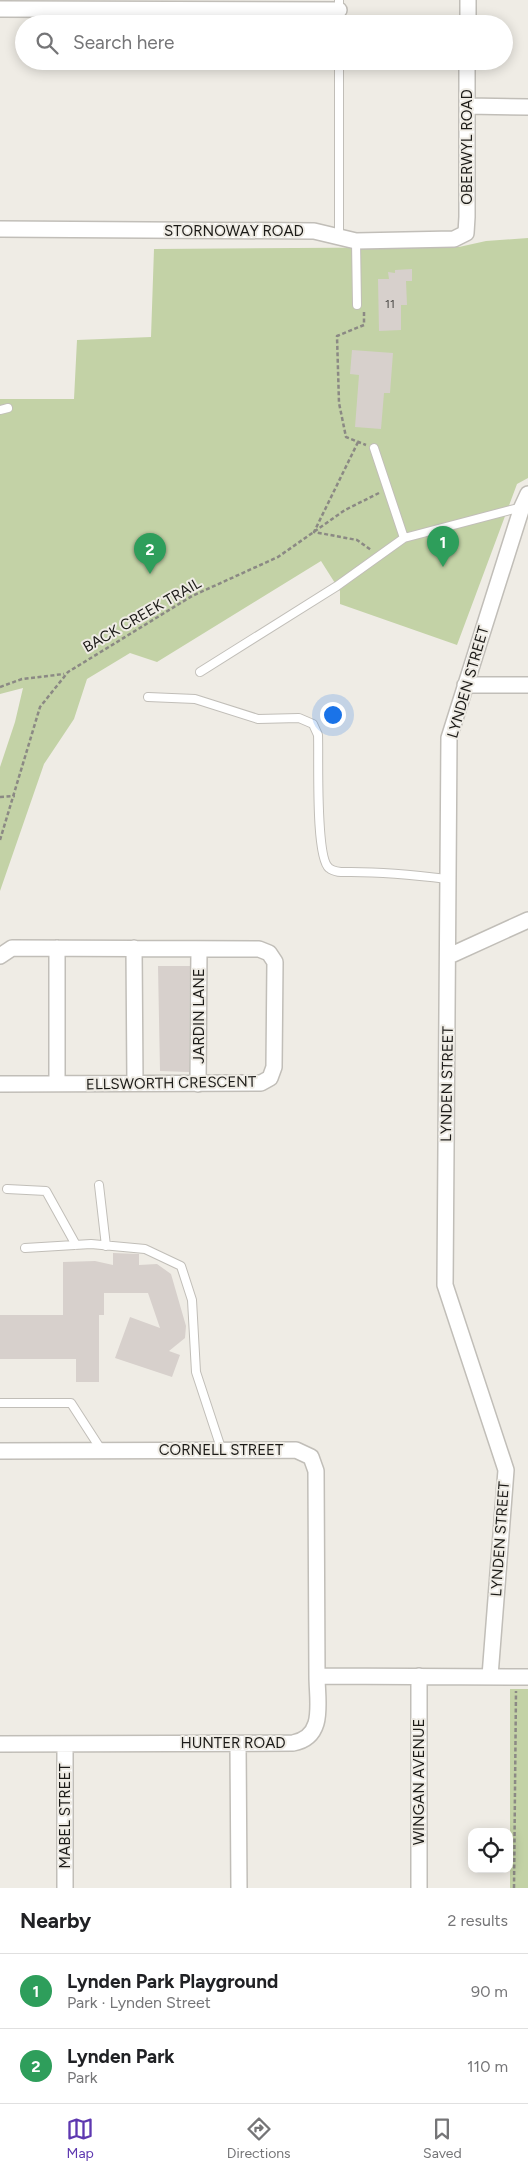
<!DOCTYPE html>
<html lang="en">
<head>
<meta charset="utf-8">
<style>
	:root { --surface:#fff; --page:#f2f2f2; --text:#202124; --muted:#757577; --line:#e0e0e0; --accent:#5e38b0 }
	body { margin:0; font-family:Figtree,sans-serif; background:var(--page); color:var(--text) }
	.controls { position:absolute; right:15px; bottom:15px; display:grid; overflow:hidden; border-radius:10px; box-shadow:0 2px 12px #0003 }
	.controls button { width:45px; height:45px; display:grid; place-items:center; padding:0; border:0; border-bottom:1px solid var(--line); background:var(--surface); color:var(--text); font:25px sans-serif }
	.you { position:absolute; left:332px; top:714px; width:18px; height:18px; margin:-12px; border:4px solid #fff; border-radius:50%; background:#1a73e8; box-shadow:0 0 0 8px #1a73e833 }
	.badge { display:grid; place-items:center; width:32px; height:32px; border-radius:50%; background:var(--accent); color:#fff; font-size:16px; font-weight:700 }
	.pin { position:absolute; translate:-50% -41px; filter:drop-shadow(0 1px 2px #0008) }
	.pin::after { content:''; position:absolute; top:26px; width:18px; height:15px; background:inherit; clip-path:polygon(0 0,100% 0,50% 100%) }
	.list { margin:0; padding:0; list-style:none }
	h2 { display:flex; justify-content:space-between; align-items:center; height:65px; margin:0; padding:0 20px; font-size:21px }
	h2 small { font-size:16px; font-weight:400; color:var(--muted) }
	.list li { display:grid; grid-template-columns:32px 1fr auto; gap:15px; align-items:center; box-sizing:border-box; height:75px; padding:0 20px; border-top:1px solid var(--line) }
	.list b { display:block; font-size:19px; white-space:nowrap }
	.list p { margin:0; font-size:16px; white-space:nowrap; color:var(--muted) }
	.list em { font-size:16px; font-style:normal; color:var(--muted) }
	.icon { flex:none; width:28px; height:28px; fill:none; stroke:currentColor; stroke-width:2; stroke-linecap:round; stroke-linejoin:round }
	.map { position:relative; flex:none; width:528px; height:1888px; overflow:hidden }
	.search { position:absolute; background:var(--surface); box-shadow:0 2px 12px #0003; left:15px; right:15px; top:15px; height:55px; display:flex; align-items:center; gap:12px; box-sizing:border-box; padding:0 18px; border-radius:28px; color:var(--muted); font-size:19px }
	.sheet { height:215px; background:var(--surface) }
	nav { display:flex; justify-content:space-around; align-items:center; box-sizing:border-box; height:70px; border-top:1px solid var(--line); background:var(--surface); font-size:14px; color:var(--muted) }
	nav a { display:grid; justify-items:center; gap:2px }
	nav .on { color:var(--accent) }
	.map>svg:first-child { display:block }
	.green { fill:#c3d2a6 }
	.building { fill:#d7d0cc }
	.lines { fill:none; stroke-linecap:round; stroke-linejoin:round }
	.lane-casing { stroke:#c1beb8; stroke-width:10 }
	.street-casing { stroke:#c1beb8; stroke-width:18 }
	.path { stroke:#8b8984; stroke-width:2.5; stroke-dasharray:4 2.5; stroke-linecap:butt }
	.lane { stroke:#fff; stroke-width:8 }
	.street { stroke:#fff; stroke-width:15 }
	.labels { text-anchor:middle; stroke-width:4; stroke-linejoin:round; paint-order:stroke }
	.number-label { font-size:12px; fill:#4b4845 }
	.street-label { font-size:15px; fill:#1c1b18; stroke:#efece5 }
</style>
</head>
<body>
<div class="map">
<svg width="528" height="1888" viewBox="0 0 528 1888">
	<rect width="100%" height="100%" fill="#efece5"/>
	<path class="green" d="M528 238V478L517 484 457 645 340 604V591L321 561 157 662 130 653 87 679 74 719 44 764 0 891V767L15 722 23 688 0 694V399H74L77 340 151 337 154 249 459 247 486 241Z
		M510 1689H528V1888H510Z"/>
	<path class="building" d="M412 269V281H406L407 305H401V330L379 331 378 279H389L388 272 395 273V270Z
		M352 350 393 353 390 393H384L381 429 355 427 359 375 350 374Z
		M158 966H190L189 1072 160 1071Z
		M113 1253 139 1254V1265L157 1264 171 1274 186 1326 185 1338 169 1351 180 1355 172 1377 115 1358 130 1317 160 1328 148 1293H104V1315H99V1382H76V1359H0V1315H63V1262L95 1261 113 1265Z"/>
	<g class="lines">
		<defs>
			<path id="lane" d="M339 24V0
				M339 238V61
				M356 241 357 305
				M0 410 8 408
				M374 448 404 538 522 507
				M200 672 337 586 404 538
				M148 697 195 699 258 719 299 718 313 724 318 735C319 756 315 857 329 868 335 873 344 872 351 872 384 872 415 875 447 879
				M99 1185 106 1246
				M7 1189 46 1191 76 1245
				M25 1248 91 1244 145 1249 181 1266 192 1300 196 1372 222 1451
				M0 1403H71L102 1451"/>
			<path id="street" d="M0 9 339 10
				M468 24V0
				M467 106 528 107
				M0 229 314 231 356 241 454 239 466 233 467 217V61
				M465 685H528
				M134 948 135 1083
				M0 956 12 948 259 949 269 953 275 962 274 1067 270 1078 261 1083 0 1084
				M449 956 528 920
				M57 1084V948
				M198 1084 199 949
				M0 1451 296 1450 311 1457 316 1471 317 1676
				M419 1676V1888
				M490 1676 506 1470 445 1285 449 738 522 507 528 494
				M0 1744 293 1743C326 1737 317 1702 317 1676L528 1677
				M238 1744 239 1888
				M65 1888V1744"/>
		</defs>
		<use href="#lane" class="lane-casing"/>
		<use href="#street" class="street-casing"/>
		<path class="path" d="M364 312V325L337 336 339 403 346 437 366 445
			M358 442 314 532 357 540 371 550
			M0 687 22 679 64 674
			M0 797 15 796
			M0 840 40 707 68 672 192 596 278 557 345 510 379 493
			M514 1888 516 1691"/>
		<use href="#lane" class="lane"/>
		<use href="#street" class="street"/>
	</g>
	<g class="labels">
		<g class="number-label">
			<text x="390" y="308">11</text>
		</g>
		<g class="street-label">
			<text transform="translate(467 147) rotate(-90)" y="5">OBERWYL ROAD</text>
			<text x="234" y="236">STORNOWAY ROAD</text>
			<text transform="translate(142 615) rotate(-30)" y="5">BACK CREEK TRAIL</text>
			<text transform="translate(468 682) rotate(-74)" y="5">LYNDEN STREET</text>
			<text transform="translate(199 1016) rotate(-90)" y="5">JARDIN LANE</text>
			<text transform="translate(171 1083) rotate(-1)" y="5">ELLSWORTH CRESCENT</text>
			<text transform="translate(447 1084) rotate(-89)" y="5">LYNDEN STREET</text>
			<text x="221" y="1455">CORNELL STREET</text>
			<text transform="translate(500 1539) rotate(-86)" y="5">LYNDEN STREET</text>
			<text x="233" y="1748">HUNTER ROAD</text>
			<text transform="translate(419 1782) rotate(-90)" y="5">WINGAN AVENUE</text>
			<text transform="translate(65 1816) rotate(-90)" y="5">MABEL STREET</text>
		</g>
	</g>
</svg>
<div class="controls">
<button><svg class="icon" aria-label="locate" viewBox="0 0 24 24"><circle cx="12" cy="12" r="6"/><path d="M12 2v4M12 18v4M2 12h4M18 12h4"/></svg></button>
</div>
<div class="you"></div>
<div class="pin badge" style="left:443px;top:567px;background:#2e9e5b">1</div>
<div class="pin badge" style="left:150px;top:574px;background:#2e9e5b">2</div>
<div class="search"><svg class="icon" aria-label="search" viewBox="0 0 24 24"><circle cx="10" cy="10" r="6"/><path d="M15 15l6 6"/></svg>Search here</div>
</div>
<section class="sheet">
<h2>Nearby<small>2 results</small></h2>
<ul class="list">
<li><span class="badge" style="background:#2e9e5b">1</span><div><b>Lynden Park Playground</b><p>Park · Lynden Street</p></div><em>90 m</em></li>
<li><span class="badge" style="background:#2e9e5b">2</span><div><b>Lynden Park</b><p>Park</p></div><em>110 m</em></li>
</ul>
</section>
<nav>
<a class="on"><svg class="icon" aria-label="map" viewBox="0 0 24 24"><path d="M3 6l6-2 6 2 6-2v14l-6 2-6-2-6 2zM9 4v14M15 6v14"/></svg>Map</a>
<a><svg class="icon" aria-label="directions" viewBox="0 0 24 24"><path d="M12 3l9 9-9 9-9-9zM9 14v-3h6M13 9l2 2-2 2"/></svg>Directions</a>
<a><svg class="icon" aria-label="saved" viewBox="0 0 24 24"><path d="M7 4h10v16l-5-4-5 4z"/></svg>Saved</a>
</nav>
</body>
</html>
